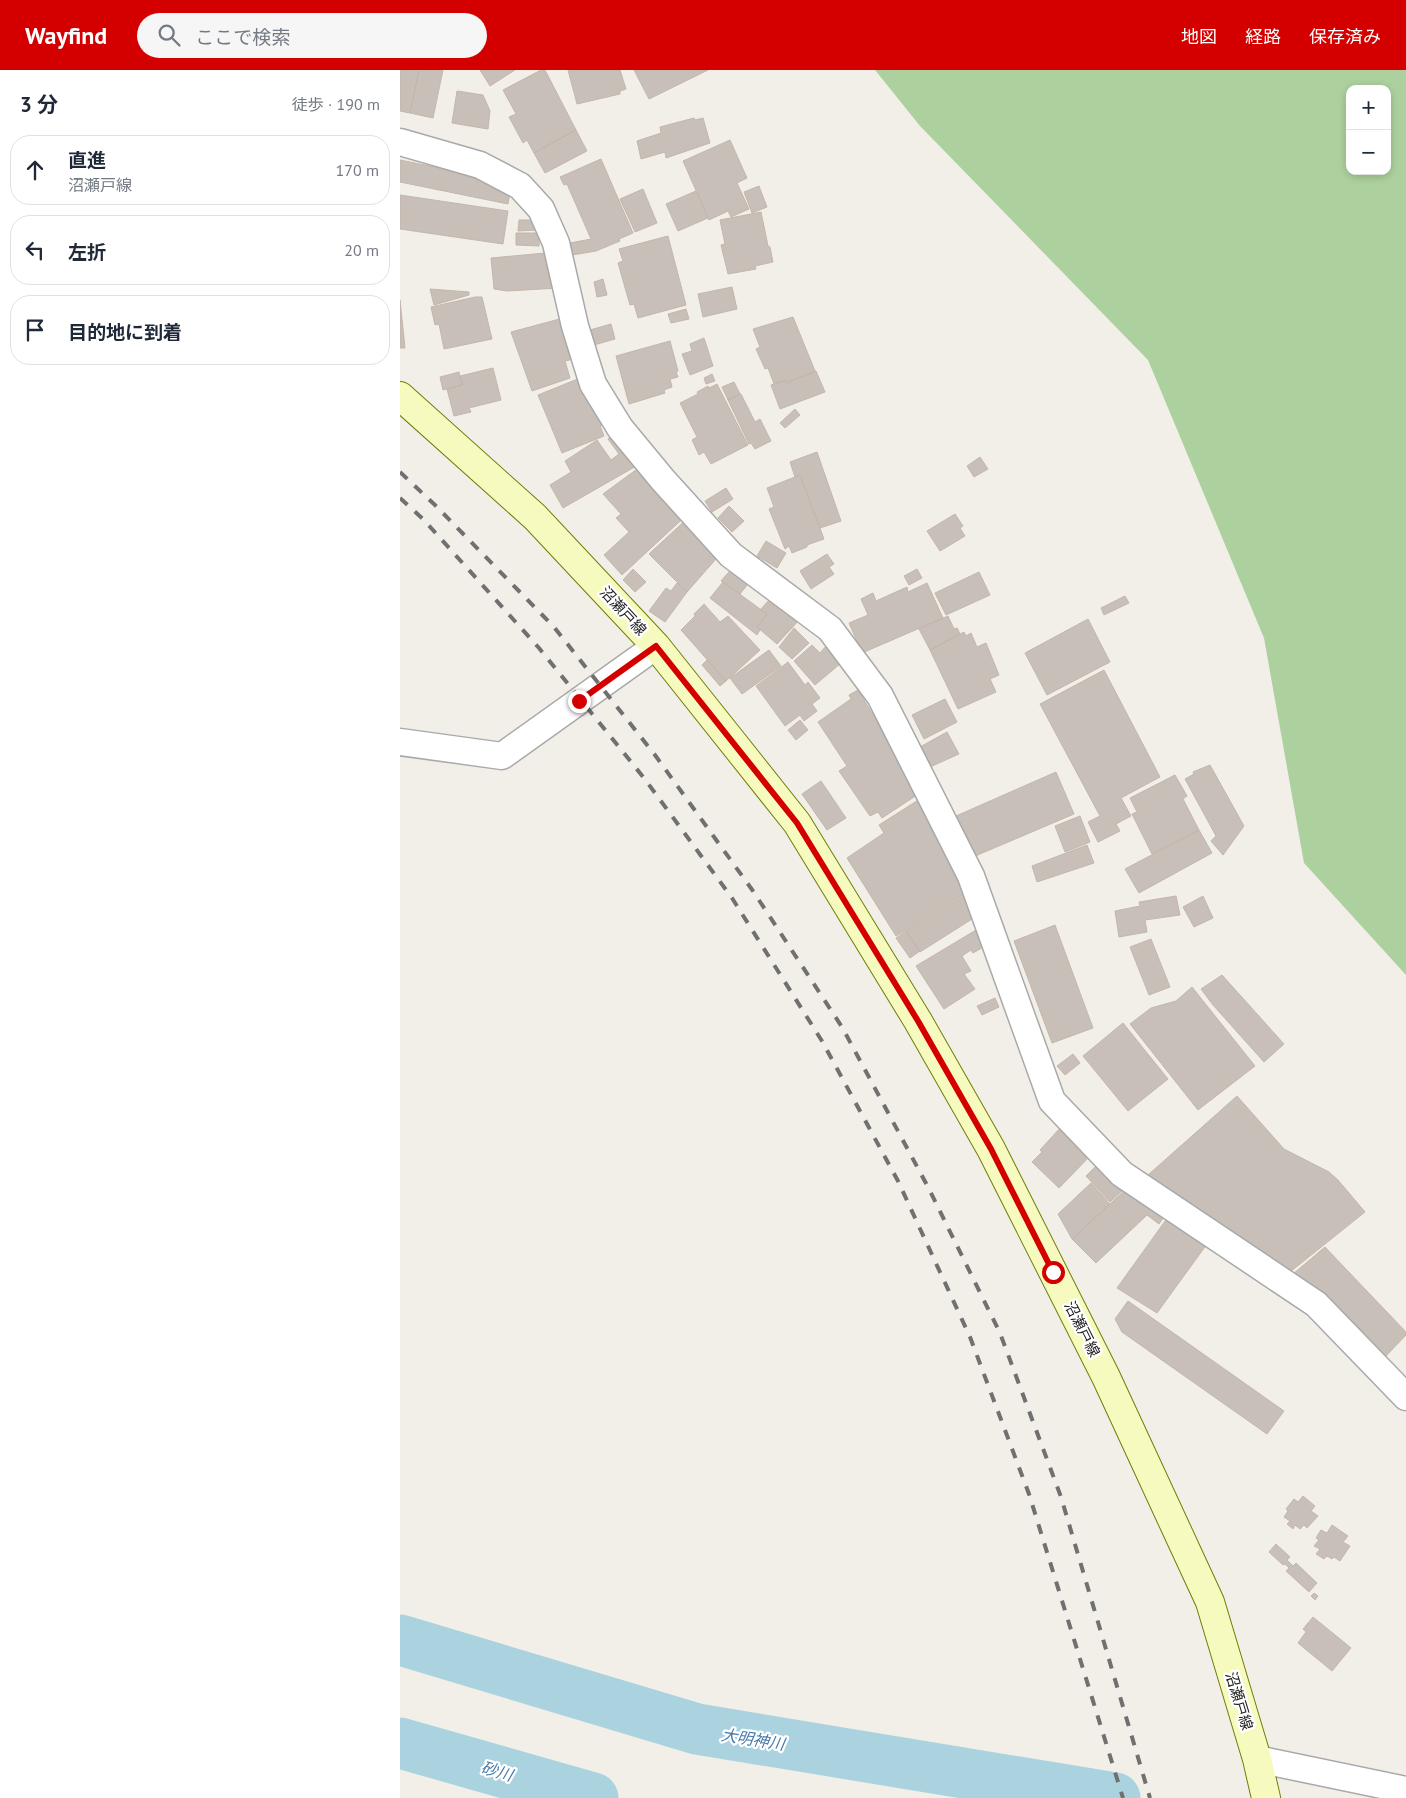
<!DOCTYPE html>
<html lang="ja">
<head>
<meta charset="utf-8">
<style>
	:root { --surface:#fff; --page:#f6f6f7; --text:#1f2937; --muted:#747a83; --line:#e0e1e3; --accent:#d40000 }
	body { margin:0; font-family:"PT Sans","Noto Sans JP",sans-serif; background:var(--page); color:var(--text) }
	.controls { position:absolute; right:15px; top:15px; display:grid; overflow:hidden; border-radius:10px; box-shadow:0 2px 8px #0003 }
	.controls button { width:45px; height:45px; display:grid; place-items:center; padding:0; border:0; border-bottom:1px solid var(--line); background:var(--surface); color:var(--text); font:25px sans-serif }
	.stop { position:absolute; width:15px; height:15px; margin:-11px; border:4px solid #d40000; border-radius:50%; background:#fff }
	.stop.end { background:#d40000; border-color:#fff; box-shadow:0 1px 5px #0008 }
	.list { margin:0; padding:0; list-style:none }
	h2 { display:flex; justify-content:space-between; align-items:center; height:65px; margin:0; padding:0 20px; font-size:21px }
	h2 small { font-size:16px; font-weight:400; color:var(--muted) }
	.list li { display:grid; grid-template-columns:32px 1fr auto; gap:15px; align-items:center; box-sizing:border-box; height:70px; margin:0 10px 10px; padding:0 10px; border:1px solid var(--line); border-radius:20px }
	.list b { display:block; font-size:19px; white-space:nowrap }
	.list p { margin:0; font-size:16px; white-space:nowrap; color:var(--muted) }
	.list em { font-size:16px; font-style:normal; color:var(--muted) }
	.icon { flex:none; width:28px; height:28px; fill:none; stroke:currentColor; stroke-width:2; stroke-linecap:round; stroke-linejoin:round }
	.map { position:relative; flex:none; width:1006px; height:1728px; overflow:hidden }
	header { display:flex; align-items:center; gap:30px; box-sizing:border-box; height:70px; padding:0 25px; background:var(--accent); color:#fff }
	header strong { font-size:24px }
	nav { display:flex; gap:28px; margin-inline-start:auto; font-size:18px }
	.search { width:350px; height:45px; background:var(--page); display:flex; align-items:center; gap:12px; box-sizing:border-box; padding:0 18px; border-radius:28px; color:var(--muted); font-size:19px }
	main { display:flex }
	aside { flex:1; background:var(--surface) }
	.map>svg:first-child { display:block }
	.forest { fill:#add19e; fill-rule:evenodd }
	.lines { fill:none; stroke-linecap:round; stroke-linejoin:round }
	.river { stroke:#aad3df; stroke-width:51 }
	.building { fill:#c7bfb8; stroke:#c4b6ab }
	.street-casing { stroke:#a9a9a9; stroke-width:29 }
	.secondary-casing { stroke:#707d05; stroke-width:30 }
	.street { stroke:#fff; stroke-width:26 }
	.secondary { stroke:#f7fabf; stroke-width:28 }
	.rail { stroke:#707070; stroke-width:4; stroke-dasharray:10 10; stroke-linecap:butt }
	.route { stroke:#d40000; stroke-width:6 }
	.labels { text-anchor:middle; stroke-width:4.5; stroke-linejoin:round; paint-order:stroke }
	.street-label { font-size:15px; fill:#222; stroke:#fff }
	.water-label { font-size:16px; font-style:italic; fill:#4a7aab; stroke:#fff }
</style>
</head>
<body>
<header>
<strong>Wayfind</strong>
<div class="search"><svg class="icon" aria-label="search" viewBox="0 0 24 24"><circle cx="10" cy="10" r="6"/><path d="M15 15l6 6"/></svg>ここで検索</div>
<nav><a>地図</a><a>経路</a><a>保存済み</a></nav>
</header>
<main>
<aside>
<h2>3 分<small>徒歩 · 190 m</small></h2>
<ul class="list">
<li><svg class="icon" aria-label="ahead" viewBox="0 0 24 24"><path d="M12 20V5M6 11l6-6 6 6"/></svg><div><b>直進</b><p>沼瀬戸線</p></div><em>170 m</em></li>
<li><svg class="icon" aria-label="left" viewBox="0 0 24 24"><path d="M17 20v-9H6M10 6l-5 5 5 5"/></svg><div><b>左折</b></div><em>20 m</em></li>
<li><svg class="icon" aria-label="arrive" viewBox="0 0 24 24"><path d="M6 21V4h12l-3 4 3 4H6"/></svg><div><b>目的地に到着</b></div></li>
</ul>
</aside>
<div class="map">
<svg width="1006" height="1728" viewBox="0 0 1006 1728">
	<rect width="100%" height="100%" fill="#f2efe9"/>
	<path class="forest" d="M475 0H1006V905L904 793 864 568 748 290 520 56ZM950 19H987V101H950Z"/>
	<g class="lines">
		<path class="river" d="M0 1570 297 1659 715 1728
			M0 1673 193 1728"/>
	</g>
	<path class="building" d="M0 0H19L10 43 0 41Z
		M19 0H43L33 48 10 43Z
		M80 0H115L90 16Z
		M141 0H145L176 60 134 83 127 70 123 73 109 47 116 44 103 20Z
		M168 0H220L226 19 220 21V24L177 34Z
		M234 0H308L249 29Z
		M57 21 83 25 90 41 88 59 52 53Z
		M294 48 295 50 303 48 310 73 266 88 265 82 241 89 237 71 261 63 260 57Z
		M176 60 187 81 145 103 134 83Z
		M330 70 347 108 337 113 349 139 331 147 328 141 309 150 283 91Z
		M201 89 233 163 219 169 220 171 196 181 172 185 170 173 191 169 167 114 164 115 160 107Z
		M0 90 112 113 108 134 0 112Z
		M359 116 367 137 352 143 344 122Z
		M243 119 257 153 235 162 220 129Z
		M296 121 308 148 278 161 266 134Z
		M0 125 108 141 103 174 0 159Z
		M361 142 368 176 370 177 373 192 355 196 356 199 328 204 321 175 325 174 320 150Z
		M119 150H137L138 160 118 161Z
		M116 163H139V176L116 175Z
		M268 166 286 235 238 248 234 234 230 235 218 193 223 191 219 179Z
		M145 183 146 189 156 188 159 218 107 221 94 219 91 188Z
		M203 209 207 225 197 227 194 212Z
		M332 217 337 239 303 247 298 224Z
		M30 219 69 222V225L34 235Z
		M75 227H82L92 269 44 279 39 254 35 255 31 237Z
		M0 230 5 278H0Z
		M286 239 289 249 271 253 268 244Z
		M167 247 178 288 165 291 170 308 132 321 111 262Z
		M393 247 415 301 386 313 385 310 374 314 368 298 365 299 356 279 360 277 353 259Z
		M211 254 215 269 194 275 190 260Z
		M304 268 313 296 290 305 282 284 292 281 290 274Z
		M270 271 278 301 276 302 278 307 270 309 272 317 264 320 265 323 229 334 216 286Z
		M93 298 101 330 69 338 71 342 54 346 47 319 62 315 60 306Z
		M416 301 425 322 380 339 371 315 385 310 386 313Z
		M59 302 62 315 43 320 40 307Z
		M312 304 315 311 306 314 304 308Z
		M185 306 205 354 200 356 204 366 162 383 138 325Z
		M334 312 340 324 328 330 322 317Z
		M317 314 348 375 311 394 304 382 299 385 292 370 297 367 280 333 298 324 297 322 308 316 309 318Z
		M340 324H341L355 352 360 349 371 371 355 379 351 373 349 374 328 330Z
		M395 339 400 345 385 358 380 353Z
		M221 361 238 395 163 438 150 415 171 402 165 391 197 370 211 390 219 384 208 369Z
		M417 382 441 451 420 458 400 405 395 407 390 392Z
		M580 387 588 399 574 407 567 396Z
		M248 391 291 441 222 505 204 485 229 462 216 448 221 444 203 424Z
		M400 405 424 469 407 475V477L392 483 389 476 385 479 369 439 374 437 367 418Z
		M326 418 333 429 312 442 305 431Z
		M329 436 344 451 332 462 318 448Z
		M555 444 563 456 560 458 565 466 540 481 527 461Z
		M290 446 323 481 287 522 249 484Z
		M366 471 386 483 377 498 357 486Z
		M427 484 434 494 429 497 434 504 411 519 400 501Z
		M335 495 352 509 340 524 321 511Z
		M233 499 246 512 235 522 223 510Z
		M517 499 522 508 509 515 504 506Z
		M579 502 590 525 546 545 535 523Z
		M323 512 367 544 357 557 360 560 357 565 310 528Z
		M277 513 287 522 265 552 249 541 266 518 271 521Z
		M527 513 543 548 462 583 449 553 468 545 461 529 473 523 476 531 507 517 508 522Z
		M725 526 729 533 704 545 701 538Z
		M371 528 401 548 377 574 357 557 367 544 360 540Z
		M304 534 320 552 328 546 360 580 326 611 281 560 295 546 294 544Z
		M548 546 554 559 557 558 560 564 530 580 519 559Z
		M688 549 710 592 647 625 625 583Z
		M394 558 409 573 392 589 379 577Z
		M564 562 566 566 571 563 577 577 586 573 599 605 590 609 596 622 558 639 530 580Z
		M412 575 420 583 426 576 441 593 415 615 394 591Z
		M369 580 381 596 342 624 330 608Z
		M307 590 326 611 320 616 302 595Z
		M388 592 405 615 408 612 420 628 412 634 417 641 404 651 400 645 385 656 356 616Z
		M704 600 760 707 721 728 731 746 716 754 720 761 698 772 688 752 700 746 640 634Z
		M458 620 520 723 482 748 478 742 470 746 439 701 447 696 418 652 451 629 449 625Z
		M545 629 557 652 524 669 512 645Z
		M400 650 408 660 396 670 388 660Z
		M547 662 559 684 530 697 520 677Z
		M810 695 844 756 823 785 811 771 816 766 785 709 794 704 793 702Z
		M656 702 674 744 573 787 556 746Z
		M775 705 787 726 783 729 799 760 752 784 732 744 737 742 730 728Z
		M421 711 446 748 427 760 402 724Z
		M523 727 566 823 496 866 447 788 484 763 479 755Z
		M680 746 690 772 665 782 655 756Z
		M799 760 812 783 739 823 725 799Z
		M687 775 694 793 637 812 632 796Z
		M565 825 572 849 520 882 506 861Z
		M776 826 780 845 745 850 747 862 719 867 715 841 740 836 739 832Z
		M803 826 813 848 794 857 783 837Z
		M655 855 693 958 652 973 614 871Z
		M576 860 585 876 573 883 571 880 562 886 571 901 564 904 575 919 544 939 516 896Z
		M506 861 520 881 510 888 496 868Z
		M751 869 770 917 749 925 730 877Z
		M822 905 884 974 864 992 813 935 801 919Z
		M792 917 855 996 798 1040 730 954 751 938 776 931Z
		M595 928 599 937 582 945 577 936Z
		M723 953 768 1009 728 1041 683 986Z
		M673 984 680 993 665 1005 657 996Z
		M837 1026 884 1079 929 1102 938 1110 965 1142 890 1202 770 1126 748 1105Z
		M661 1057 692 1084 659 1118 632 1092 642 1082 640 1080Z
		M700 1092 725 1118 710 1132 686 1106Z
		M691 1113 710 1134 672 1169 658 1144Z
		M726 1119 746 1132 744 1135 750 1139 752 1137 765 1145 759 1154 747 1145 696 1193 672 1169Z
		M768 1147 807 1174 757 1243 717 1218Z
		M925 1177 1006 1262V1265L985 1287 893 1204Z
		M728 1231 884 1341 867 1364 722 1262 715 1249Z
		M903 1426 915 1436 911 1441 918 1446 907 1458 904 1455 900 1459 895 1455 893 1459 887 1454 890 1451 884 1447 888 1441 886 1439 894 1429 898 1432Z
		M932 1455 948 1466 943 1472 950 1476 940 1491 934 1487 932 1489 927 1486 924 1489 916 1484 920 1479 914 1476 919 1470 916 1468 921 1460 927 1463Z
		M876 1474 890 1487 887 1490 893 1496 896 1493 917 1513 909 1522 886 1501 889 1498 885 1494 883 1495 869 1482Z
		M914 1523 918 1526 915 1530 911 1526Z
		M913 1547 951 1578 932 1601 898 1573 906 1562 903 1559Z"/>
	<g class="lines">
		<defs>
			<path id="street" d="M0 72 80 95 120 116 141 139 156 173 175 256 193 314 220 358 263 410 331 485 430 559 480 626 571 806 652 1031 722 1104 916 1234 1006 1327
				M0 672 102 686 256 576
				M857 1689 1006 1720"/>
			<path id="secondary" d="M0 326 135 447 256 576 397 753 518 951 591 1079 706 1307 810 1532 857 1689 866 1728"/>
		</defs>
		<use href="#street" class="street-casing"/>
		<use href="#secondary" class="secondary-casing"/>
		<use href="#street" class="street"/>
		<use href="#secondary" class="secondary"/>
		<path class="rail" d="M0 402 35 435 154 557 255 685 353 821 442 957 528 1117 600 1263 661 1427 750 1728
			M0 428 23 449 139 578 244 708 332 828 422 971 498 1111 570 1267 629 1424 723 1728"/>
	</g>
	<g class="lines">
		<path class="route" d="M179 631 256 576 397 753 518 951 591 1079 653 1202"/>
	</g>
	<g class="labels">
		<g class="street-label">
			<text transform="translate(223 541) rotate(47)" y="5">沼瀬戸線</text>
			<text transform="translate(682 1259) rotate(63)" y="5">沼瀬戸線</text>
			<text transform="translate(839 1631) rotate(73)" y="5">沼瀬戸線</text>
		</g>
		<g class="water-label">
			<text transform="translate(353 1669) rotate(9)" y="6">大明神川</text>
			<text transform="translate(97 1701) rotate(16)" y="6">砂川</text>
		</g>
	</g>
</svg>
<div class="controls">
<button>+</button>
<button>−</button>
</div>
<div class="stop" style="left:653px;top:1202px"></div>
<div class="stop end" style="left:179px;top:631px"></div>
</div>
</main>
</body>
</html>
